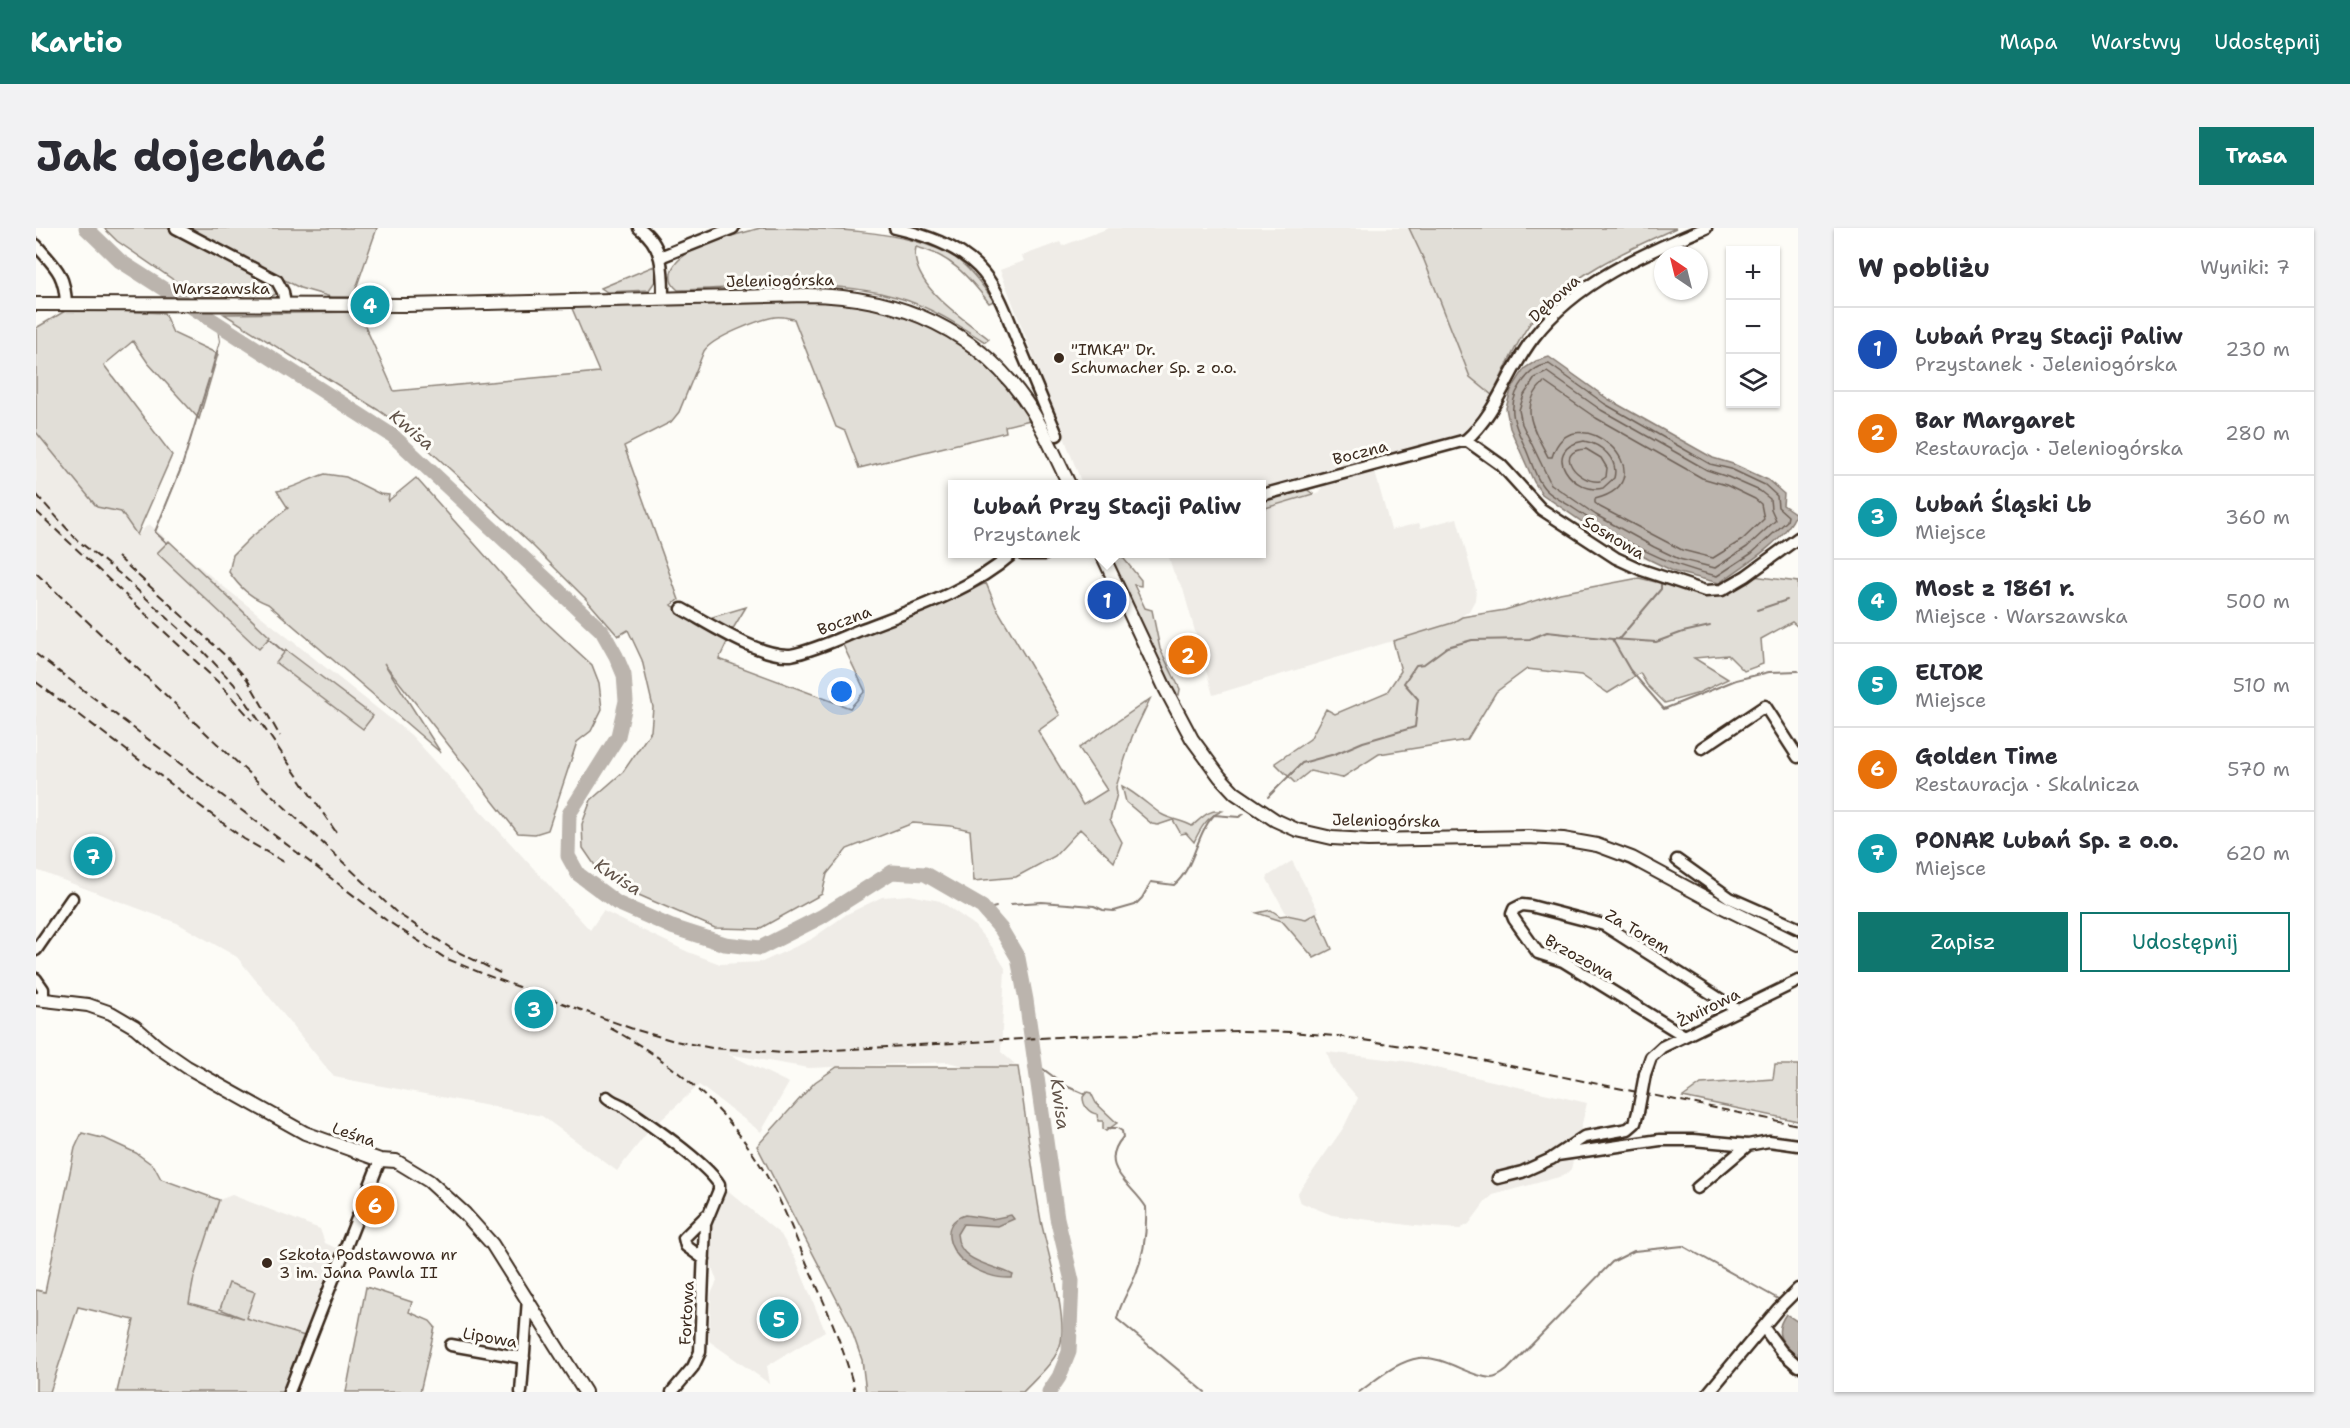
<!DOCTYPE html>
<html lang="pl">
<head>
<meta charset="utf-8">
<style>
	:root { --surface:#fff; --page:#f2f2f3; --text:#2b2b33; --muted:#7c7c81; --line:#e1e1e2; --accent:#0f766e }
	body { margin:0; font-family:"Shantell Sans",sans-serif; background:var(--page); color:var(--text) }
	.controls { position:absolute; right:18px; top:18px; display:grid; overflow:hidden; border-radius:0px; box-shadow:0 2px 4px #0004 }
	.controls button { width:54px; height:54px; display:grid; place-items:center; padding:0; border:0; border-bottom:2px solid var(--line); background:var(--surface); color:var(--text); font:30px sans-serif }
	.compass { position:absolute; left:1618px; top:18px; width:54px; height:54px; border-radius:50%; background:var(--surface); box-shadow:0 2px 4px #0004; rotate:325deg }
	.you { position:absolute; left:806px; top:464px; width:21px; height:21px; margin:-15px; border:4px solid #fff; border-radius:50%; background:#1a73e8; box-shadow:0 0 0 9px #1a73e833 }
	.badge { display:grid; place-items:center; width:39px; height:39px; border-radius:50%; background:var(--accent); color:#fff; font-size:20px; font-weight:700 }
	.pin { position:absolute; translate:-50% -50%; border:3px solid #fff; box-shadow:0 2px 6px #0006 }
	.popup { position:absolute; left:912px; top:252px; width:318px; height:78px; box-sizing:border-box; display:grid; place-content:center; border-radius:0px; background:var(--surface); filter:drop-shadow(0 2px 4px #0005); font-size:20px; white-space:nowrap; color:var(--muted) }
	.popup b { font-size:22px; color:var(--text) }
	.popup::after { content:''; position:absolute; left:50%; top:100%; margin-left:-12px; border:12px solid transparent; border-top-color:var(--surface) }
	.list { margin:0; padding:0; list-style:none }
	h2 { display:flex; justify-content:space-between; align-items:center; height:78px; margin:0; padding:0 24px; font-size:26px }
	h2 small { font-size:20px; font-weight:400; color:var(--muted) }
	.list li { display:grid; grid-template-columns:39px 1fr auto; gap:18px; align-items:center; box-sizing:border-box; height:84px; padding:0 24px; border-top:2px solid var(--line) }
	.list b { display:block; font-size:22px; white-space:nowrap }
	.list p { margin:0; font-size:20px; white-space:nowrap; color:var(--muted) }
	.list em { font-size:20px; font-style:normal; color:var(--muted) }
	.actions { display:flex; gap:12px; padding:18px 24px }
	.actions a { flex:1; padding:14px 0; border:2px solid var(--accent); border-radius:0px; text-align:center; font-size:21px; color:var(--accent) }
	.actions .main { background:var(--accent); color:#fff }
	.icon { flex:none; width:33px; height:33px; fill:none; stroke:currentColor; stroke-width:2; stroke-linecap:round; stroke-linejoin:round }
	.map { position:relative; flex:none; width:1762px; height:1164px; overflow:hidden; border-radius:0px }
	header { display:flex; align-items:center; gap:36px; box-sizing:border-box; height:84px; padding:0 30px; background:var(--accent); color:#fff }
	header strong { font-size:28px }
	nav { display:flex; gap:33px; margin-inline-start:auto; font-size:21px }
	.intro { display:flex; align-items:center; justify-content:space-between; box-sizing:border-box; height:144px; padding:0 36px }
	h1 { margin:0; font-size:42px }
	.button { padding:15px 27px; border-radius:0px; background:var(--accent); color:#fff; font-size:21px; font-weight:700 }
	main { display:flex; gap:36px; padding:0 36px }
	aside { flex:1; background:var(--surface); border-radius:0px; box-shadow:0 2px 4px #0004 }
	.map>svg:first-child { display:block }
	.built { fill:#efece7 }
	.green { fill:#e1ded7; stroke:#8e847a; stroke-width:1.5 }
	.water { fill:#bbb4ad; stroke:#887d74; stroke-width:1.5 }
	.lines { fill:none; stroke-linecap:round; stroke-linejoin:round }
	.shore { stroke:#6e6157; stroke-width:1.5 }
	.stream { stroke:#887d74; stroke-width:2 }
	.river { stroke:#bbb4ad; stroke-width:15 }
	.minor-casing { stroke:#3b2a1e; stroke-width:15 }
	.major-casing { stroke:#3b2a1e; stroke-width:16 }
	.minor { stroke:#fdfcf7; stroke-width:10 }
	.major { stroke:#fdfcf7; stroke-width:12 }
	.rail { stroke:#3b2a1e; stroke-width:2; stroke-dasharray:9 4.5; stroke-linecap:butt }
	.minor-bridge-casing { stroke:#3b2a1e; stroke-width:15; stroke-linecap:butt }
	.minor-bridge { stroke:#fdfcf7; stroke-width:10 }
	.poi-dot { fill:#3b2a1e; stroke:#fdfcf7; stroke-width:2 }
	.labels { text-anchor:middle; stroke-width:6; stroke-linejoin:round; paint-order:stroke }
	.street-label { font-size:16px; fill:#3b2a1e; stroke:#fdfcf7 }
	.poi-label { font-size:16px; fill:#3b2a1e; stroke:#fdfcf7; text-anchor:start }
	.water-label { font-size:18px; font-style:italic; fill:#615349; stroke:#fdfcf7 }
</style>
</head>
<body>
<header>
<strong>Kartio</strong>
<nav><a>Mapa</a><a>Warstwy</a><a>Udostępnij</a></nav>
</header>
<div class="intro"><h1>Jak dojechać</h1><a class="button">Trasa</a></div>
<main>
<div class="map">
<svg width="1762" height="1164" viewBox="0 0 1762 1164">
	<rect width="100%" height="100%" fill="#fdfcf7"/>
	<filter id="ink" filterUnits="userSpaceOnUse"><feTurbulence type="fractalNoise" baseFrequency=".0167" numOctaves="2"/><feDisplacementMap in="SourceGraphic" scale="12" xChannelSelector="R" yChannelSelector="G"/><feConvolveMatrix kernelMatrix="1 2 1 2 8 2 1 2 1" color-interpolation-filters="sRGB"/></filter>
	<g filter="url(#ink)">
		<path class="built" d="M1073 0H1373L1388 32 1434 149 1456 167 1430 204 1226 262V256H1046L964 42 988 33 986 28 1024 14 1026 18Z
			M0 204 61 279 85 284 101 307 113 296 183 355 375 507 554 702 567 683 652 724 684 736 726 734 774 712 811 686 846 669 874 667 904 673 937 696 956 719 969 740 965 824 980 837 935 840 912 834 773 840 692 826 753 855 725 904 663 857 611 905 581 943 506 888 298 849 201 729 141 695 0 642Z
			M1339 244 1355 302 1383 295 1385 300 1421 290 1440 361 1439 372 1433 383 1416 395 1177 467 1147 361 1137 343 1132 326H1226V281L1284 265 1287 257Z
			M1256 633 1283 684 1270 691 1251 687 1231 651 1232 648Z
			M1291 824 1375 834 1551 875 1535 941 1531 945 1523 949 1457 967 1450 973 1433 996 1424 1001 1379 998 1296 987 1266 975 1263 972 1261 966 1308 899 1322 870 1296 840Z
			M689 960 745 1007 760 1032 789 1103 731 1138 734 1156 673 1113 675 1066 681 1053 673 1031V994L682 971Z
			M196 967 284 1001 289 1015 304 1022 272 1109 153 1075 158 1049 183 972Z"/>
		<path class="green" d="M68 0H132L233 53 239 59 240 66 232 70 161 68 81 13Z
			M148 0H341L317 69H295L264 60Z
			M724 0C783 0 869 0 918 29 935 41 946 57 958 73L953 75C932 48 914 27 880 19 872 56 928 91 953 111L949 114C921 96 893 78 860 69 790 49 714 61 642 62 636 57 634 53 635 46 638 19 702 7 724 0Z
			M1373 0H1640C1588 23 1531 49 1495 94 1480 114 1468 145 1456 167L1434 149 1388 32Z
			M618 38 620 52 613 62 571 64 565 60Z
			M764 73C794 74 827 73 856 83 899 96 942 121 971 157 979 167 987 179 995 191L994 192 969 198 970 204 823 240 809 203 800 199 758 91C752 90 746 88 739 89 724 91 676 110 668 123L643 184 635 194 588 218 643 372 635 377 694 408 683 431 814 480 829 463 806 415 907 375 950 355 960 379 1024 487 1002 503 1047 577 1071 562 1043 520 1114 471 1096 509 1080 559 1081 566 1074 592 1086 614 1078 634 1044 601 1019 628 980 649 938 653 934 602 915 598 877 595 811 621 791 646 786 666 723 701 679 700 589 661 560 639 547 620 546 596 555 572 587 544 615 503 617 479 606 432 592 402 582 408 550 371 494 315 375 205 342 182 188 86 323 84 358 163 563 144 535 78Z
			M61 82 128 85 137 105 182 126 163 191 112 135 97 113 68 137 136 227 101 307 85 284 61 279 0 204V100L29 83Z
			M289 246 310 249 344 266 353 267 352 273 380 250 502 387 556 437 563 455 566 481 555 503 541 514 512 602 499 606 482 605 348 435 405 525 232 376C214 369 204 360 193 344L197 327 214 310 252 280 241 263C258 261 272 251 289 246Z
			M1269 260 1277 266 1226 281V271Z
			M133 313 234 409 223 421 121 325Z
			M1074 326H1084L1105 352V358L1098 357 1109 380 1116 382 1124 421 1144 461 1143 467 1139 465 1074 330 1076 329Z
			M1717 348 1762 354V399L1756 394 1725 411 1727 436 1708 443 1692 427 1658 430 1692 451 1660 466 1629 475 1611 457 1604 445 1572 465 1545 447 1491 441 1460 464 1431 512 1343 526 1306 550 1274 543 1259 555 1239 535 1274 511 1290 481 1299 486 1351 464 1365 443 1357 413 1416 395 1426 389 1469 382 1524 365 1603 350 1669 366Z
			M710 379 695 404 670 391Z
			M250 422 337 488 327 501 240 435Z
			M1086 558C1101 566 1112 577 1125 586 1135 592 1146 592 1156 598 1166 590 1172 581 1186 583 1171 589 1165 599 1158 614L1150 605 1145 606 1137 592 1122 597 1116 596 1090 574Z
			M1235 682 1244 688 1251 687 1270 691 1280 685 1296 721 1278 730 1246 693 1221 685Z
			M1739 837H1762V893L1647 869 1665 856 1737 851Z
			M801 839H982C990 890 996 942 1005 993 1011 1022 1031 1087 1025 1114 1021 1133 1000 1150 987 1164H830L826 1132 813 1095 721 918 779 854Z
			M1051 864 1055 865 1060 875 1081 895 1070 903 1067 901V893H1062L1061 886C1053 885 1047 878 1047 869Z
			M46 905 70 911 100 925 118 938 125 951 183 972 158 1049 153 1075 207 1090 184 1081 193 1055 219 1064 210 1090 272 1109 250 1164H81L98 1092 42 1079 14 1164H0V1062L9 1064 39 920Z
			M330 1059 376 1074 373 1084 394 1093 399 1099 384 1164H310Z"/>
		<path class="water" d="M1513 129 1572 171 1677 230 1697 236 1732 252 1748 266 1747 277 1760 286C1748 314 1707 338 1683 355L1639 344 1612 331 1552 298 1506 266 1498 254 1474 200 1470 180 1475 162 1489 140 1500 133Z
			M929 987 956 991 975 987 978 991 962 998 927 996 921 1006C923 1036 957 1036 977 1047L976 1050C961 1051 944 1045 932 1037 913 1025 902 995 929 987Z
			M1750 1086 1762 1094V1130C1746 1115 1736 1106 1750 1086Z"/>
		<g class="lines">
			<path class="shore" d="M1513 136 1569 176 1674 236 1695 241 1729 257 1741 268 1742 279 1752 288 1751 293 1716 325 1681 348C1628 337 1581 310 1537 280 1528 274 1517 269 1510 262 1499 251 1495 231 1488 217 1480 199 1472 184 1480 165 1487 151 1497 138 1513 136Z
				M1511 144 1565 182 1671 242 1692 249 1724 263 1734 271 1735 281 1740 292 1711 319 1679 340 1643 331 1618 319 1560 287 1515 256 1486 196 1483 182 1488 167 1499 150Z
				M1508 154 1560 190 1666 250 1690 257 1719 271 1725 276 1728 291 1706 312 1677 330 1646 322 1564 279 1559 275V271C1637 251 1536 162 1516 229H1512C1499 203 1481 179 1508 154Z
				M1548 213C1565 216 1583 231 1578 250L1567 260C1538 268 1502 221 1548 213Z
				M1550 221 1565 230 1571 240 1570 249 1564 253C1543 256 1515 223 1550 221Z"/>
			<path class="stream" d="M175 145 184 113 181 95
				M131 315 119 304 146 238 173 151
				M1721 382 1751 372
				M233 411 248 424
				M1577 411 1620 414 1647 404 1674 398
				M1583 411 1625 361V355
				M1232 569 1266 535 1299 526 1327 514 1379 499 1382 471 1368 455 1380 437 1388 436 1411 419 1436 412 1494 411 1511 404 1576 411 1594 442 1628 481 1700 452 1733 444 1762 443
				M975 676 1006 674 1058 678 1067 682 1078 683 1099 677 1106 670 1115 654 1138 657C1160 638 1159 607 1178 587L1203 589 1208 586
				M949 682 960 679
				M999 835 1030 858 1048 866
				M1072 900H1081L1086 903 1087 909C1061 939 1095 955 1110 979 1111 1003 1108 1027 1099 1048 1093 1063 1084 1075 1081 1091L1169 1164
				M1323 1164C1340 1152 1361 1133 1383 1130 1410 1128 1430 1148 1455 1150 1461 1150 1466 1146 1471 1142L1576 1034 1598 1023 1647 1018 1744 1072"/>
			<path class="river" d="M50 0 84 33 357 208 566 403 580 428 588 447 590 473 582 508 533 586 532 628 542 646 581 675 636 699 689 716 724 720 785 689 856 644 889 646 946 679 965 701 982 730 990 772 1021 990 1036 1053 1033 1124 1023 1149 1013 1164"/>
			<defs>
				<path id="minor" d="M140 0 241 53 247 64 249 77
					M603 0C628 17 627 44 627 71
					M859 0C889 7 920 17 942 39 963 60 972 91 983 117 996 147 1008 177 1021 207
					M0 17C19 39 29 45 30 76
					M624 29 697 0
					M1430 212 1465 237 1505 281 1580 330 1606 342 1669 363 1686 362 1710 348 1762 310
					M1226 267 1430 212C1462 184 1472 142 1498 109 1541 53 1607 26 1670 0
					M986 326H1009
					M646 381C674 396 723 429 755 427 779 422 802 411 824 402 876 382 934 363 976 326
					M1666 520 1729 478 1762 529
					M1641 632 1694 670 1762 700
					M0 722 36 670
					M0 751 7 761V772
					M1647 807 1527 733 1502 725 1478 691 1476 686 1478 681 1486 677 1495 678 1568 697 1701 782
					M1609 846 1615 829 1626 819 1762 753
					M571 869C576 874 582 875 587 878 612 895 668 933 683 956V962L669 996 664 1124 657 1139 636 1164
					M1521 927 1624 912H1657L1712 917
					M1462 950 1486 944 1515 931 1548 909 1592 901 1599 895 1602 884
					M1661 960 1712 917 1733 913 1762 917
					M668 1031 650 1018 648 1010 670 988
					M1728 1100 1746 1124 1762 1138
					M415 1117 488 1130
					M253 1164 344 932
					M485 1164 492 1071
					M1673 1164 1742 1081 1762 1061"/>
				<path id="major" d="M0 76 371 77 771 67C864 68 945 102 996 183 1010 206 1021 232 1033 256
					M1066 326 1130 462 1156 511 1184 549 1199 565 1239 592 1261 602 1296 610 1332 612 1492 609 1527 611 1561 617 1596 630 1687 679 1762 716
					M0 771 52 777 75 785 99 799 122 819 151 839 269 905 344 932 360 933 393 953 429 986 456 1016 549 1164"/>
			</defs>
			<use href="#minor" class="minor-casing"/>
			<use href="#major" class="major-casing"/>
			<use href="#minor" class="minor"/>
			<use href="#major" class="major"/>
			<path class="rail" d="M0 266 41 312 84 346 163 419 198 456 300 604
				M0 283 182 454 216 492
				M82 329 192 430 211 451 244 508
				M0 345 361 685 416 721 464 745
				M0 426 350 692 409 730 450 747 597 801 639 813 676 820 748 825 1037 808 1204 803 1255 804 1308 809 1411 825 1762 897
				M0 454 208 611 250 635
				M574 800C640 835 697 886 733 952 748 979 759 1008 771 1036 790 1078 808 1119 819 1164"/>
			<defs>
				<path id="minor-bridge" d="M1602 884 1609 846"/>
			</defs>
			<use href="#minor-bridge" class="minor-bridge-casing"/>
			<use href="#minor-bridge" class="minor-bridge"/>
		</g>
	</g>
	<g class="poi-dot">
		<circle cx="1023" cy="130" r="6"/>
		<circle cx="231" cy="1035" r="6"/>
	</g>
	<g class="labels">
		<g class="street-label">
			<text transform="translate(744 52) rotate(-1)" y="6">Jeleniogórska</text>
			<text x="185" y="66">Warszawska</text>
			<text transform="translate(1518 70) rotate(-42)" y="6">Dębowa</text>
			<text transform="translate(1324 224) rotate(-15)" y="6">Boczna</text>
			<text transform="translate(1578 309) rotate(31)" y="6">Sosnowa</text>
			<text transform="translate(808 392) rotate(-21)" y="6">Boczna</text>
			<text transform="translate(1350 592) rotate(1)" y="6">Jeleniogórska</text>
			<text transform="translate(1602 703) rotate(30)" y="6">Za Torem</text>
			<text transform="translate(1544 729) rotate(29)" y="6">Brzozowa</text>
			<text transform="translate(1672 779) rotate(-26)" y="6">Żwirowa</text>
			<text transform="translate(318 906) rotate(19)" y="6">Leśna</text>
			<text transform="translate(650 1085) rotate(-87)" y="6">Fortowa</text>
			<text transform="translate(454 1109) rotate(10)" y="6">Lipowa</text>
		</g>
		<g class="poi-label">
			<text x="1035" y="127">"IMKA" Dr.<tspan x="1035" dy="18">Schumacher Sp. z o.o.</tspan></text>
			<text x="243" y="1032">Szkoła Podstawowa nr<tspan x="243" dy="18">3 im. Jana Pawla II</tspan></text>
		</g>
		<g class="water-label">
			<text transform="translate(376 202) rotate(40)" y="6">Kwisa</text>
			<text transform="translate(582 649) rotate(33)" y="6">Kwisa</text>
			<text transform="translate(1024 876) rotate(82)" y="6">Kwisa</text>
		</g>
	</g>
</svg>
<div class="controls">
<button>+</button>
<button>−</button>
<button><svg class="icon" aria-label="layers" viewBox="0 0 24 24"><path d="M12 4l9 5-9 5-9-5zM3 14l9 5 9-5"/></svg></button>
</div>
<svg class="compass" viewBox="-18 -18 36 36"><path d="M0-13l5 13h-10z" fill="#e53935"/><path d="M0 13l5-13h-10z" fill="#7c7c81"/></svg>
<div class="you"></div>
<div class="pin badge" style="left:1071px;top:372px;background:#1a4fb4">1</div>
<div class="popup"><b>Lubań Przy Stacji Paliw</b>Przystanek</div>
<div class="pin badge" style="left:1152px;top:427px;background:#e8710a">2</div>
<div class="pin badge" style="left:498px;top:781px;background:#0f9aa8">3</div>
<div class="pin badge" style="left:334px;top:77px;background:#0f9aa8">4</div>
<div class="pin badge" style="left:743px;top:1091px;background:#0f9aa8">5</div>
<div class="pin badge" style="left:339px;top:977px;background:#e8710a">6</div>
<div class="pin badge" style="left:57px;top:628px;background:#0f9aa8">7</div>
</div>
<aside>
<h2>W pobliżu<small>Wyniki: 7</small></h2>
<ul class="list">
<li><span class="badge" style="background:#1a4fb4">1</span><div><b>Lubań Przy Stacji Paliw</b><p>Przystanek · Jeleniogórska</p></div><em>230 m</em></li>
<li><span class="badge" style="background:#e8710a">2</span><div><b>Bar Margaret</b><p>Restauracja · Jeleniogórska</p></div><em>280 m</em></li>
<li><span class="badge" style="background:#0f9aa8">3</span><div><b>Lubań Śląski Lb</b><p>Miejsce</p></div><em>360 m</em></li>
<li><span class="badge" style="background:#0f9aa8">4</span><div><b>Most z 1861 r.</b><p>Miejsce · Warszawska</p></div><em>500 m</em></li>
<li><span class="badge" style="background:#0f9aa8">5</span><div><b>ELTOR</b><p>Miejsce</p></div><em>510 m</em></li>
<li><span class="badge" style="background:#e8710a">6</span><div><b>Golden Time</b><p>Restauracja · Skalnicza</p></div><em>570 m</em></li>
<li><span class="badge" style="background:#0f9aa8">7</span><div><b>PONAR Lubań Sp. z o.o.</b><p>Miejsce</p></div><em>620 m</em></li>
</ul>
<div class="actions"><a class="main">Zapisz</a><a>Udostępnij</a></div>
</aside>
</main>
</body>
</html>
